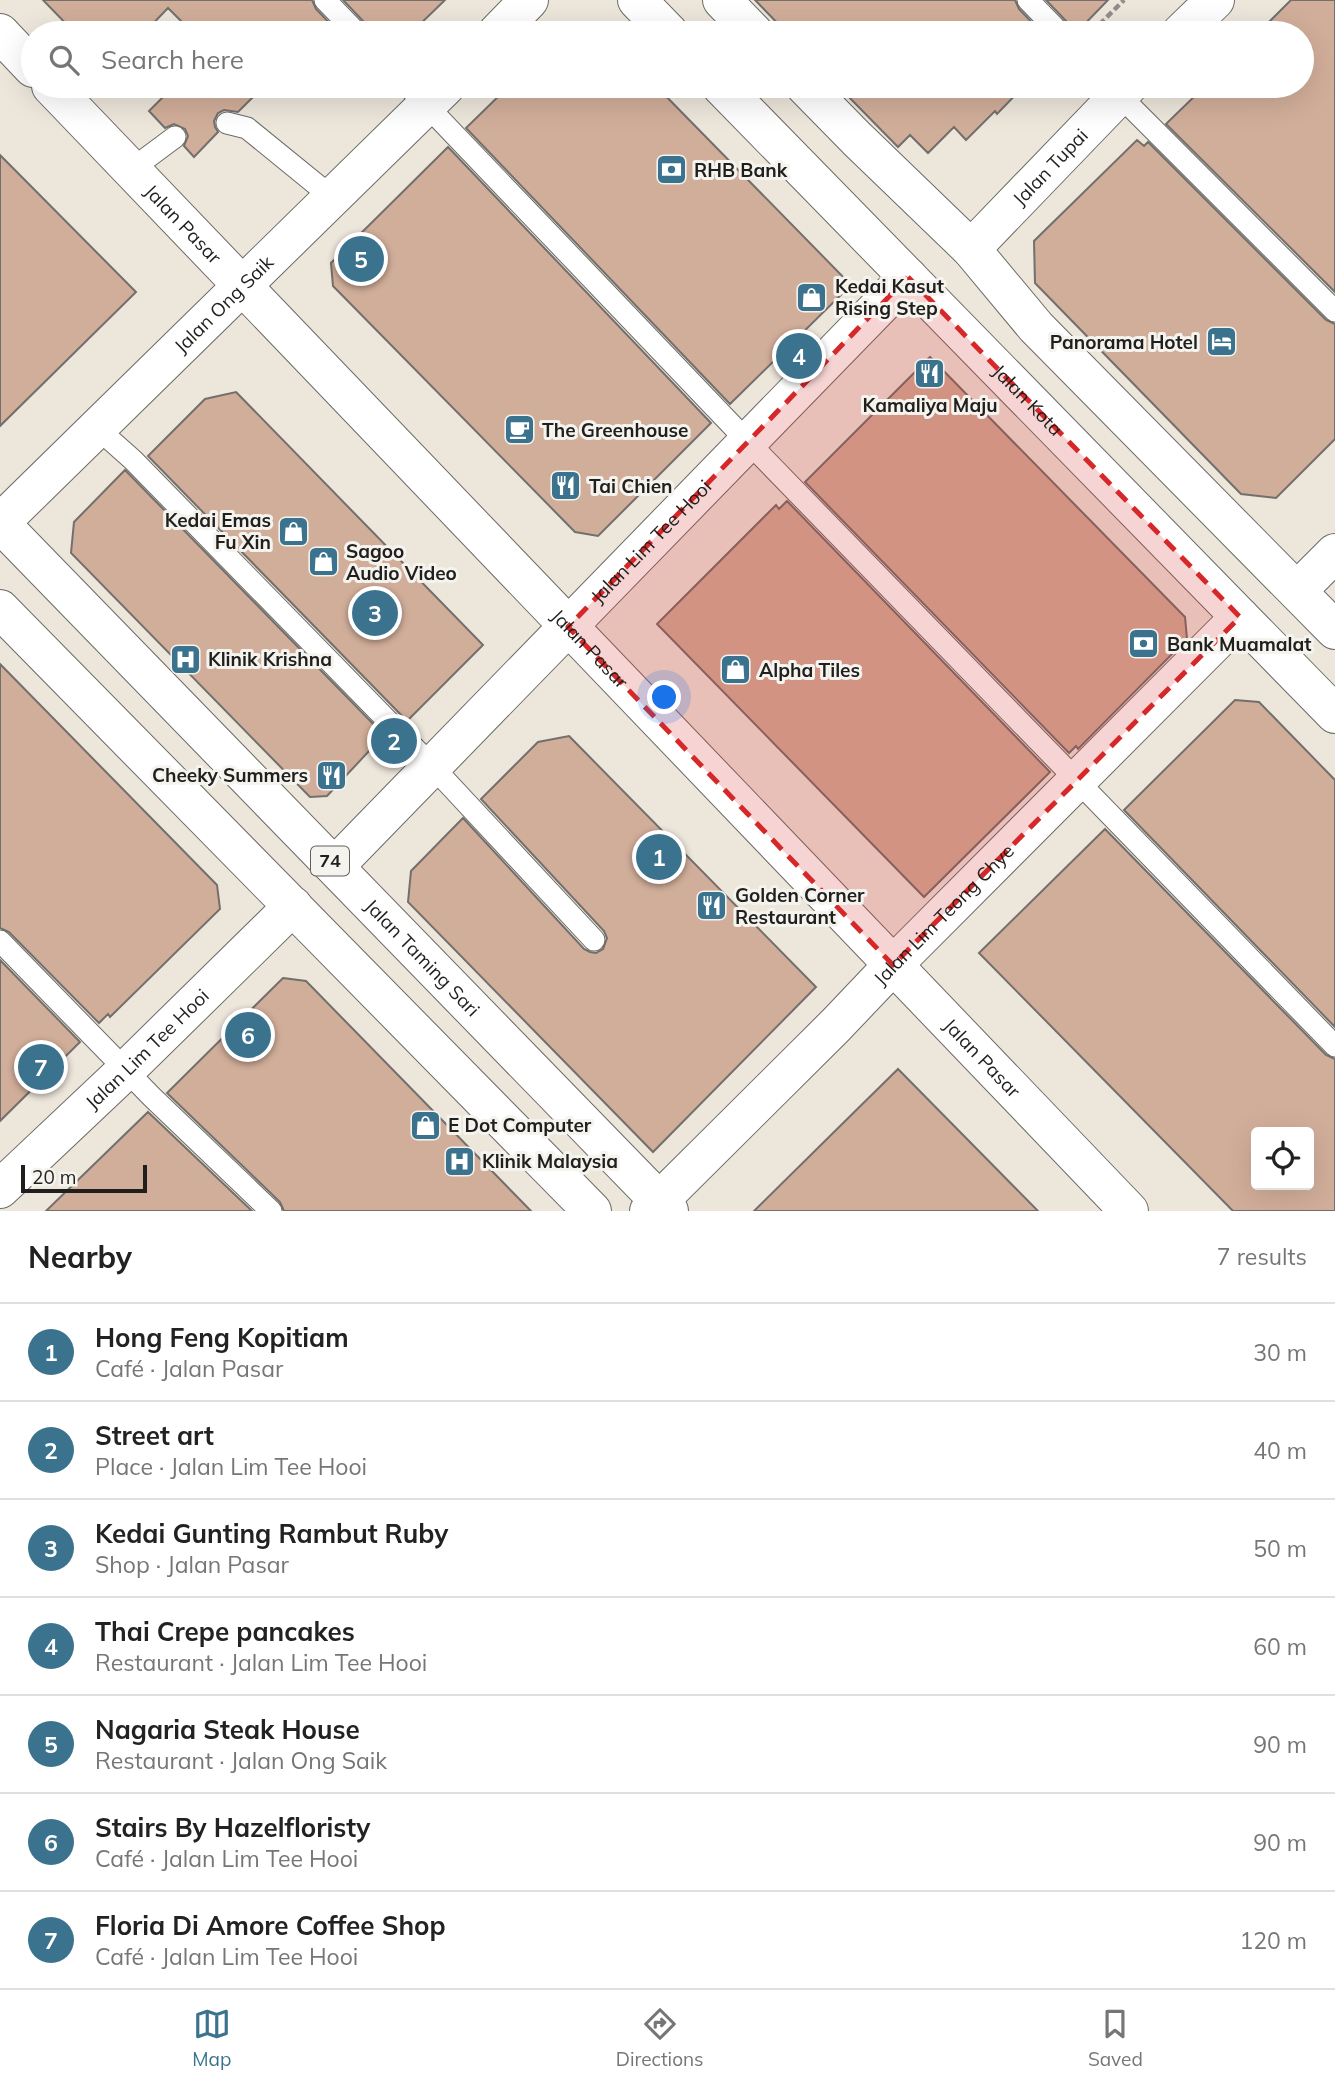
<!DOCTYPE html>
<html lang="en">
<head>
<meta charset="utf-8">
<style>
	:root { --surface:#fff; --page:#f6f6f6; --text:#222; --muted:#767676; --line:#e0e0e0; --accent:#3b738e }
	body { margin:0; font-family:Mulish,sans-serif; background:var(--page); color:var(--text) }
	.controls { position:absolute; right:21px; bottom:21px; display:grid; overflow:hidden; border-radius:7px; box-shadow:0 7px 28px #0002 }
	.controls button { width:63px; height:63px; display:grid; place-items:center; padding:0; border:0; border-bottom:2px solid var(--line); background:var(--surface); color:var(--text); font:35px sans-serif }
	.scale { position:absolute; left:21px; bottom:18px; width:126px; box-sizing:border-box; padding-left:7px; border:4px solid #201f1d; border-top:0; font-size:19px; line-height:24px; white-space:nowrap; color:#201f1d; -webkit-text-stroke:5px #f5f3ee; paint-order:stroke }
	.you { position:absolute; left:665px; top:698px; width:24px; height:24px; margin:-18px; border:5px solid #fff; border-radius:50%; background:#1a73e8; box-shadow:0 0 0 10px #1a73e833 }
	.badge { display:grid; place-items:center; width:46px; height:46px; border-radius:50%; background:var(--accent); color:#fff; font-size:23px; font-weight:700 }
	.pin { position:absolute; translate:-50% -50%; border:4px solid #fff; box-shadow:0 2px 7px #0006 }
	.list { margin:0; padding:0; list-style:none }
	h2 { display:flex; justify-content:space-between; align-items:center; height:91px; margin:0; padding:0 28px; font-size:30px }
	h2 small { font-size:23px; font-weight:400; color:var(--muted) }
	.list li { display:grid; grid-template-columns:46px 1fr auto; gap:21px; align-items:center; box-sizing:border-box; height:98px; padding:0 28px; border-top:2px solid var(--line) }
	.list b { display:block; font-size:26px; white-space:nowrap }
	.list p { margin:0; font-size:23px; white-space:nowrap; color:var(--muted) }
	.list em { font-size:23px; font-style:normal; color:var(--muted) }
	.icon { flex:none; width:38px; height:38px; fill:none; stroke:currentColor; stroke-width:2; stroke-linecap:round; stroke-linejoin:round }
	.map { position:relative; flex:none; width:1335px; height:1211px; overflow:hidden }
	.search { position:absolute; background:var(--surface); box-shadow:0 7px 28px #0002; left:21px; right:21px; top:21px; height:77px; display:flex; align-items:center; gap:18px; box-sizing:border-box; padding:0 24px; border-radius:38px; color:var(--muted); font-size:26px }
	.sheet { height:777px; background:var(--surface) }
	nav { display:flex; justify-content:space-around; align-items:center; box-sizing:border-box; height:98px; border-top:2px solid var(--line); background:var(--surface); font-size:19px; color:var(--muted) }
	nav a { display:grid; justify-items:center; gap:4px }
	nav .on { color:var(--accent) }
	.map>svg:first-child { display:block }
	.built { fill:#ede6db; fill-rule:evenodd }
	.building { fill:#d1ae9a; stroke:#736f6c; stroke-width:2; fill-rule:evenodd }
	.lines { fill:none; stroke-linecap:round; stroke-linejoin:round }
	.service-casing { stroke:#6c6a66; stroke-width:23 }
	.minor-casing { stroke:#6c6a66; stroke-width:40 }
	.secondary-casing { stroke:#6c6a66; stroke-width:40 }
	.primary-casing { stroke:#6c6a66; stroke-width:40 }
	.path { stroke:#908e8b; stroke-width:4.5; stroke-dasharray:7 3.5; stroke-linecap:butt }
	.service { stroke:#fff; stroke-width:21 }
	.minor { stroke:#fff; stroke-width:38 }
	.secondary { stroke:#fff; stroke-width:38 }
	.primary { stroke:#fff; stroke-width:38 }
	.marked { fill:#d62828; fill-opacity:0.2; stroke:#d62828; stroke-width:5; stroke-dasharray:14 9; stroke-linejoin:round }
	.labels { text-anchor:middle; stroke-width:6; stroke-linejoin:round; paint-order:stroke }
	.shield { fill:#f5f3ee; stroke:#605f5c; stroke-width:2 }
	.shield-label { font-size:18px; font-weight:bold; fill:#201f1d }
	.street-label { font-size:19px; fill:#201f1d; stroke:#f5f3ee }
	.poi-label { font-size:19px; font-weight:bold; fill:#201f1d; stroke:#f5f3ee; text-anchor:start }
</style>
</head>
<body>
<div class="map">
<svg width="1335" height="1211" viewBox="0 0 1335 1211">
	<rect width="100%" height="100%" fill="#f5f3ee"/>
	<path class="built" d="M0 0H1335V1211H0ZM33 33H1302V86H33ZM1256 1132H1309V1185H1256Z"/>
	<path class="building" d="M43 0H312L316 9 339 33H193L168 8 144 33H75Z
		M343 0H445L411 33H370L366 24Z
		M755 0H1015L1019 9 1042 33H787Z
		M1046 0H1108L1076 33H1073L1069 24Z
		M1291 0H1335V292L1166 124 1205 86H1302V33H1258Z
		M573 22 597 24 605 33H561Z
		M174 86H264L238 112 224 110 218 113 214 121 215 127 218 132 194 157 184 146 188 136 185 129 174 124 165 128 149 111Z
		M509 86H656L851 285 730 404 466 128Z
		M838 86H1024L997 114 995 111 966 140 954 127 928 153 910 135 898 147Z
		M1137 140 1144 146 1148 142 1326 320 1335 324V439L1276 498 1241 494 1035 283 1034 241Z
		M448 147 711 423 598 536 575 532 333 286 331 263Z
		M0 155 136 292 0 426Z
		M930 357 1185 617 1187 639 1078 749 1076 746 1069 753 805 482Z
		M236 392 483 645 407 721 148 456 205 399Z
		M125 470 384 735 327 796 310 797 71 553 74 522Z
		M787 501 1050 772 924 897 657 624 776 505 779 509Z
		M0 664 217 885 220 909 110 1017 108 1014 99 1023 9 932 0 928Z
		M1235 700 1259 702 1335 780V1027L1124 810Z
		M569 736 816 987 653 1152 408 902 411 871 463 818 584 949 590 952 596 953 603 949 607 938 604 931 481 799 538 742Z
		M1105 829 1326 1055 1335 1059V1211H1233L979 953ZM1256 1132H1309V1185H1256Z
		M0 960 80 1042 0 1121Z
		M283 978 306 981 531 1211H284L280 1202 167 1093Z
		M898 1069 1038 1211H754L832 1134Z
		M148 1112 252 1211H46Z"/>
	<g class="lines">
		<defs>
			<path id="service" d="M325 0 357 33
				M1028 0 1060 33
				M408 86 748 442 1335 1046
				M1114 90 1335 311
				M227 123 247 128 333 198
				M132 169 175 137
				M97 428 133 460 432 766 594 940
				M0 941 152 1097 271 1211"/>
			<g id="minor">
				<path d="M0 33 33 68"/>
				<path d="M1181 33 1215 0"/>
				<path id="s1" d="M51 86 1129 1211"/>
				<path id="s2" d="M971 249 1128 86"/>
				<path d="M1297 591 1335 553"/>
				<path id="s3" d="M335 866 908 277"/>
				<path id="s4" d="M0 1189 126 1070 293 906"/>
				<path id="s5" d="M649 1211 836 1025 893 965 1240 617"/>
			</g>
			<g id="secondary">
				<path d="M637 0 669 33"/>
				<path d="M722 0 754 33"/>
				<path d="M497 33 529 0"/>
				<path id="s6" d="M721 86 1335 714"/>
				<path d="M805 86 857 139 971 249 1036 327 1335 630"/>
				<path id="s7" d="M0 523 446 86"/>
			</g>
			<g id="primary">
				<path id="s8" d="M0 523 669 1211"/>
				<path d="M0 609 592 1211"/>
			</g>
		</defs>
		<use href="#service" class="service-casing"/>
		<use href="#minor" class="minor-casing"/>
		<use href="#secondary" class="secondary-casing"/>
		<use href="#primary" class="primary-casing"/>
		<path class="path" d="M1092 32 1124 0"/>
		<use href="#service" class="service"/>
		<use href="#minor" class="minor"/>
		<use href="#secondary" class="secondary"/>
		<use href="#primary" class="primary"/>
	</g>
	<path class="marked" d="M908 277 1240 617 893 965 568 627Z"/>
	<defs>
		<symbol id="bank-square" viewBox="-11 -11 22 22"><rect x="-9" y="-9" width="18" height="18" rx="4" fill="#3b738e" stroke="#f5f3ee"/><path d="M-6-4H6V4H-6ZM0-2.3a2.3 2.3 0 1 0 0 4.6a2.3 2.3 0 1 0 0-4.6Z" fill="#fff"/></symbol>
		<symbol id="shop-square" viewBox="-11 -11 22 22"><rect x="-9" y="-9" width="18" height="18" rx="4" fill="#3b738e" stroke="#f5f3ee"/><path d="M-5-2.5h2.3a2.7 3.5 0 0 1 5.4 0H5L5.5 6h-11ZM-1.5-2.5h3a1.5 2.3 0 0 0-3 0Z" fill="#fff"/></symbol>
		<symbol id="hotel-square" viewBox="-11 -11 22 22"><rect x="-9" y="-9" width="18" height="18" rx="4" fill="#3b738e" stroke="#f5f3ee"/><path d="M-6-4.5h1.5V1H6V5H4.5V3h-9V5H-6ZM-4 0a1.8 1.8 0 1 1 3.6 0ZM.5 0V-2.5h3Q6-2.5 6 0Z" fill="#fff"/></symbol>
		<symbol id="restaurant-square" viewBox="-11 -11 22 22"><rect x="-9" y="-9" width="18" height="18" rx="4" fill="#3b738e" stroke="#f5f3ee"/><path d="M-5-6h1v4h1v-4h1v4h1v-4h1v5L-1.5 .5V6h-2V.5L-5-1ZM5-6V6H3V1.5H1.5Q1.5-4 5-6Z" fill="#fff"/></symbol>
		<symbol id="cafe-square" viewBox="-11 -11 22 22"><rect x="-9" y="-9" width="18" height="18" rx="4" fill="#3b738e" stroke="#f5f3ee"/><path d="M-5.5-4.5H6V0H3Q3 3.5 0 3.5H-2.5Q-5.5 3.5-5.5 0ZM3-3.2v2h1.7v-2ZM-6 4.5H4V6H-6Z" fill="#fff"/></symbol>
		<symbol id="hospital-square" viewBox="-11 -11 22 22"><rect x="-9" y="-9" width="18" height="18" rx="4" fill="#3b738e" stroke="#f5f3ee"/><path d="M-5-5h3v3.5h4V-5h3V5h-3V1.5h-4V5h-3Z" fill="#fff"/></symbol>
	</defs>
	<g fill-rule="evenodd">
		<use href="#bank-square" x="654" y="152" width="35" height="35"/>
		<use href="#shop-square" x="794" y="280" width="35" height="35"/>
		<use href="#hotel-square" x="1204" y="324" width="35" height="35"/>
		<use href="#restaurant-square" x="912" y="356" width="35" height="35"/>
		<use href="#cafe-square" x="502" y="412" width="35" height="35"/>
		<use href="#restaurant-square" x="548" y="468" width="35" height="35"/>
		<use href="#shop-square" x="276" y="514" width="35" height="35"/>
		<use href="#shop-square" x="306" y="544" width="35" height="35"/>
		<use href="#bank-square" x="1126" y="626" width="35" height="35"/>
		<use href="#hospital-square" x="168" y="642" width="35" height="35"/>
		<use href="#shop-square" x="718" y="652" width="35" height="35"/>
		<use href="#restaurant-square" x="314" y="758" width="35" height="35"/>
		<use href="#restaurant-square" x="694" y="888" width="35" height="35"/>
		<use href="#shop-square" x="408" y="1108" width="35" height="35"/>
		<use href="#hospital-square" x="442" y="1144" width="35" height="35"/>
	</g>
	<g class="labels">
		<rect class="shield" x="311" y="846.5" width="38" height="29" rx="5"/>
		<g class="shield-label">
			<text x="330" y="867">74</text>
		</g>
		<g class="street-label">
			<text dy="7" stroke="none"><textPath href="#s2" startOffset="114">Jalan Tupai</textPath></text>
			<text dy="7" stroke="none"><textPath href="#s1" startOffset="191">Jalan Pasar</textPath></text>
			<text dy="7" stroke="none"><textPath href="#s7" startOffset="313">Jalan Ong Saik</textPath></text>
			<text dy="7" stroke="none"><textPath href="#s6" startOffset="439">Jalan Kota</textPath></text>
			<text dy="7" stroke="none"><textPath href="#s3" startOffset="453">Jalan Lim Tee Hooi</textPath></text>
			<text dy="7" stroke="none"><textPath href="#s1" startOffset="779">Jalan Pasar</textPath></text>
			<text dy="7" stroke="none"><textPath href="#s5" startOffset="418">Jalan Lim Teong Chye</textPath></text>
			<text dy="7" stroke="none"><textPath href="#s8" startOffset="606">Jalan Taming Sari</textPath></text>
			<text dy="7" stroke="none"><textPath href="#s4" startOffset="203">Jalan Lim Tee Hooi</textPath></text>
			<text dy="7" stroke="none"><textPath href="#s1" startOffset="1346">Jalan Pasar</textPath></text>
		</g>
		<g class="poi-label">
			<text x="694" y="177">RHB Bank</text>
			<text x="835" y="293">Kedai Kasut<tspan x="835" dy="22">Rising Step</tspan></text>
			<text x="1198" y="349" text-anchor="end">Panorama Hotel</text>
			<text x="930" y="412" text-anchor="middle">Kamaliya Maju</text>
			<text x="542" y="437">The Greenhouse</text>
			<text x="589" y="493">Tai Chien</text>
			<text x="271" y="527" text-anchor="end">Kedai Emas<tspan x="271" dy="22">Fu Xin</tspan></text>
			<text x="346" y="558">Sagoo<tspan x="346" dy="22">Audio Video</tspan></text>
			<text x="1167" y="651">Bank Muamalat</text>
			<text x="208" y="666">Klinik Krishna</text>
			<text x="759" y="677">Alpha Tiles</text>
			<text x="308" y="782" text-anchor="end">Cheeky Summers</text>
			<text x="735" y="902">Golden Corner<tspan x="735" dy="22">Restaurant</tspan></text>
			<text x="448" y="1132">E Dot Computer</text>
			<text x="482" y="1168">Klinik Malaysia</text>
		</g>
	</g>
</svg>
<div class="controls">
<button><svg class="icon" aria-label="locate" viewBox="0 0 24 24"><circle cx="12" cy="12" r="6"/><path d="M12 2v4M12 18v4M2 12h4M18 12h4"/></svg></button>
</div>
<div class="scale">20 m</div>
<div class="you"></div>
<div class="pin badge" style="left:659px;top:857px">1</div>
<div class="pin badge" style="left:394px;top:741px">2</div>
<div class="pin badge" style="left:375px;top:613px">3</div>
<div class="pin badge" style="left:799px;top:356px">4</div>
<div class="pin badge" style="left:361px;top:259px">5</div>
<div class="pin badge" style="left:248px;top:1035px">6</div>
<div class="pin badge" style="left:41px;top:1067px">7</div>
<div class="search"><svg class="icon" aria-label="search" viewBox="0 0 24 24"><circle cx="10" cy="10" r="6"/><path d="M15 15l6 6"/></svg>Search here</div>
</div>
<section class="sheet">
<h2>Nearby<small>7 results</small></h2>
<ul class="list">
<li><span class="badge">1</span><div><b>Hong Feng Kopitiam</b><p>Café · Jalan Pasar</p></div><em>30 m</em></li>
<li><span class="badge">2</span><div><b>Street art</b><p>Place · Jalan Lim Tee Hooi</p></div><em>40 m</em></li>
<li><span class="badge">3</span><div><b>Kedai Gunting Rambut Ruby</b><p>Shop · Jalan Pasar</p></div><em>50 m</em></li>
<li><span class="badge">4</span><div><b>Thai Crepe pancakes</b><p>Restaurant · Jalan Lim Tee Hooi</p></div><em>60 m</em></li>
<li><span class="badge">5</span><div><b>Nagaria Steak House</b><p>Restaurant · Jalan Ong Saik</p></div><em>90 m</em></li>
<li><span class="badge">6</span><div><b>Stairs By Hazelfloristy</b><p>Café · Jalan Lim Tee Hooi</p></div><em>90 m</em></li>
<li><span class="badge">7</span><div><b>Floria Di Amore Coffee Shop</b><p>Café · Jalan Lim Tee Hooi</p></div><em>120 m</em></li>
</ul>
</section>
<nav>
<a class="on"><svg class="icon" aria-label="map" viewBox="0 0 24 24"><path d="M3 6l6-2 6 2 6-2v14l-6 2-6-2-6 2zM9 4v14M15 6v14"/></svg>Map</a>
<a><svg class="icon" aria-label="directions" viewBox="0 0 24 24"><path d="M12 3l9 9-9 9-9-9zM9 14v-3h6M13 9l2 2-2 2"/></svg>Directions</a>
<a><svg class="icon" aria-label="saved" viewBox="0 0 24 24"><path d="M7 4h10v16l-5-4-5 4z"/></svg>Saved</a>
</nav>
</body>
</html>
